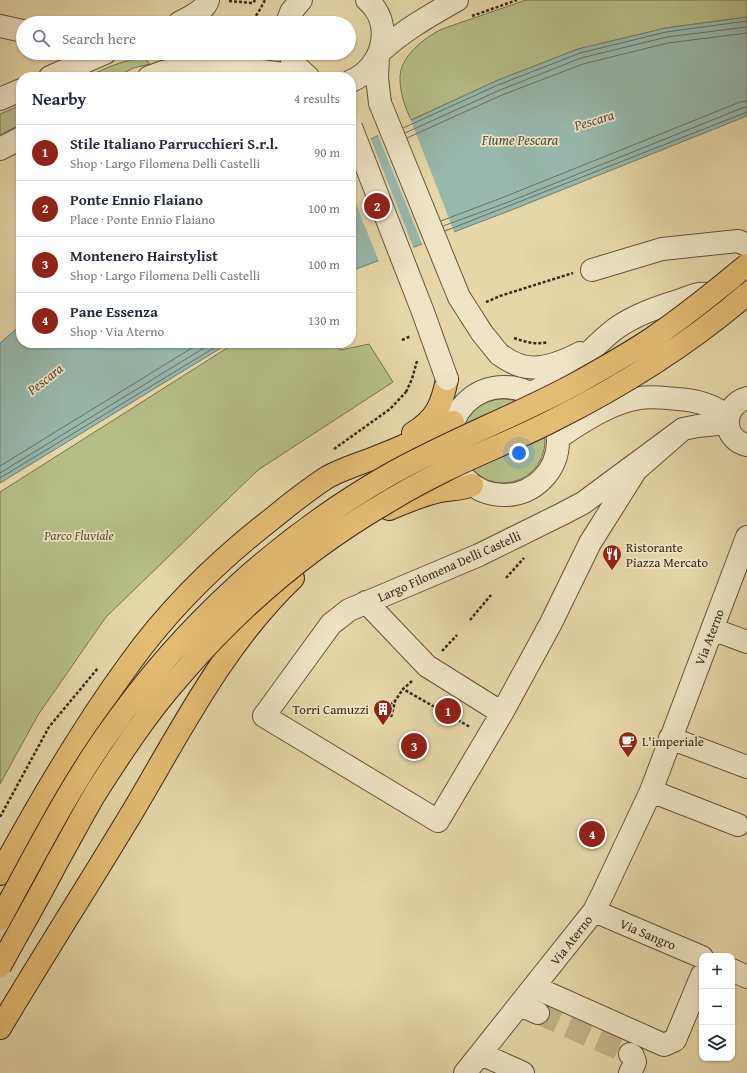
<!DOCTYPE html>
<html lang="en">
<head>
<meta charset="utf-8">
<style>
	:root { --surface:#fff; --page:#f2f2f3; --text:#1f2937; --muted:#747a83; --line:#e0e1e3; --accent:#8f2418 }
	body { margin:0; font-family:"Gentium Book Plus",serif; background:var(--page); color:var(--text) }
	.controls { position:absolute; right:12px; bottom:12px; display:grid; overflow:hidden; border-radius:8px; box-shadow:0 1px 3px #0004 }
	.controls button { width:36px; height:36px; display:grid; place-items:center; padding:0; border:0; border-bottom:1px solid var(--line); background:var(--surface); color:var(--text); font:20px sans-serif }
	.you { position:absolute; left:519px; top:453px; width:14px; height:14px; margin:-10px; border:3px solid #fff; border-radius:50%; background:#1a73e8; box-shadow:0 0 0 6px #1a73e833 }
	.badge { display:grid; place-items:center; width:26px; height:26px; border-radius:50%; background:var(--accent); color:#fff; font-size:13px; font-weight:700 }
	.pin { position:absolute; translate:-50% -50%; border:2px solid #fff; box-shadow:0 1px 4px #0006 }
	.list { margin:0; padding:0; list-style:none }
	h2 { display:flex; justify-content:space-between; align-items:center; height:52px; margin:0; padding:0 16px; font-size:17px }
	h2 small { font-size:13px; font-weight:400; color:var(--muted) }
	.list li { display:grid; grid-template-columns:26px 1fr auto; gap:12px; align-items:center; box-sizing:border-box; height:56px; padding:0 16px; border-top:1px solid var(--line) }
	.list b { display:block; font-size:15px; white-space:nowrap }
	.list p { margin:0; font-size:13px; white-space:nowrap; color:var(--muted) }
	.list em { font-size:13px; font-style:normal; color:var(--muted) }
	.icon { flex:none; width:22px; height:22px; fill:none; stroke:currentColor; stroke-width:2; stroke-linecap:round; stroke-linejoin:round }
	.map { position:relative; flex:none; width:747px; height:1073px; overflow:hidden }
	.search { position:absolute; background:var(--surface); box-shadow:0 1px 3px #0004; left:16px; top:16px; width:340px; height:44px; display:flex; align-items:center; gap:10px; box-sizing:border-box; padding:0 14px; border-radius:22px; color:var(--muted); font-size:15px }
	.panel { position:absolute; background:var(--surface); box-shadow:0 1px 3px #0004; left:16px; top:72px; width:340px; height:276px; border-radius:16px }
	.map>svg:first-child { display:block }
	.green { fill:#b5be88; stroke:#787250 }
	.water { fill:#97b8ad; stroke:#727d71 }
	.pier { fill:#e6d7a8 }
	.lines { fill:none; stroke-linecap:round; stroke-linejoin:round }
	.shore { stroke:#696e62; stroke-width:1 }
	.minor-tunnel { stroke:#c4b38b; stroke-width:22; stroke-dasharray:22 11; stroke-linecap:butt }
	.minor-casing { stroke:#66523b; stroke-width:24 }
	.highway-casing { stroke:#3b2517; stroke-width:24 }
	.path { stroke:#3b2517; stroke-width:2.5; stroke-dasharray:3 2; stroke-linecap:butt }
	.minor { stroke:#efe5c6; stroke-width:22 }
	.highway { stroke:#e3bc74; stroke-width:22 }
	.minor-bridge-casing { stroke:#66523b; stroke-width:24; stroke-linecap:butt }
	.highway-bridge-casing { stroke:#3b2517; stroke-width:24; stroke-linecap:butt }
	.path-bridge { stroke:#3b2517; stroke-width:2.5; stroke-dasharray:3 2; stroke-linecap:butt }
	.minor-bridge { stroke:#efe5c6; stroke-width:22 }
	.highway-bridge { stroke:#e3bc74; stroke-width:22 }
	.labels { text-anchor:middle; stroke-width:3.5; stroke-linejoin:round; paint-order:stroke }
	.park-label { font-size:13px; font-style:italic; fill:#5a4b33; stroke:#efe5c6 }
	.poi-label { font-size:13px; fill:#3b2517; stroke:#efe5c6; text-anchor:start }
	.street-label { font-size:13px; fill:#3b2517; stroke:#efe5c6 }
	.water-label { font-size:14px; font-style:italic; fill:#524a3c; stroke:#efe5c6 }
</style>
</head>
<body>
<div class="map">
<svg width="747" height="1073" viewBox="0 0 747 1073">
	<rect width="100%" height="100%" fill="#e6d7a8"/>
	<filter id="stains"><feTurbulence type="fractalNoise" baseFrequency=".005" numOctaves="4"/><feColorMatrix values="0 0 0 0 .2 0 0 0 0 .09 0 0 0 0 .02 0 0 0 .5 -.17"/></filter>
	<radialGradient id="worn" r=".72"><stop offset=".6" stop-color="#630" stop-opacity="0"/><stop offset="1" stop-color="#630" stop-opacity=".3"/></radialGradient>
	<path class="green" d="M526 0H747V17L666 28 578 49 496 81 411 120C405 107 400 93 400 79 399 57 424 38 442 29Z
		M142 56 150 64 133 68 116 77H86L111 66Z
		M21 105V124L0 135V114Z
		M235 343H336L341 350 369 344 393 382 258 470 106 617 38 715 0 784V492Z
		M461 441a42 42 0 1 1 84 0a42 42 0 1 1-84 0Z"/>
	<path class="water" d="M747 17V116L509 211 351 271V148L496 81 578 49 666 28Z
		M21 325V343H229L0 483V343Z"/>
	<path class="pier" d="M410 118 455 234 423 246 377 133Z
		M370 137 414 249 379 262 351 191V145Z"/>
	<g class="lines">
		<path class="shore" d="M403 128 498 85 580 53 666 32 747 21
			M405 133 500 90 581 58 667 37 747 27
			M407 138 502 95 583 64 668 43 747 33
			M441 221 504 197 740 102 747 101
			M443 226 506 203 742 108 747 107
			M445 231 747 112
			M0 466 200 343
			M0 473 212 343
			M0 478 222 343"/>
		<path class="minor-tunnel" d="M538 1013 630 1054"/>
		<defs>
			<path id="minor" d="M179 23C188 18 205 11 208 0
				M287 23 291 12 301 0
				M0 26 23 31
				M380 52C404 30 429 16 457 0
				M289 53 297 67 308 77
				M378 56 377 78 380 103
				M192 65 245 69 308 77
				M50 77 105 53
				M149 77 163 72 206 62
				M351 81C383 68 395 24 367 0
				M0 99 21 90
				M0 149 21 138
				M592 270 662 249 738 241 747 245
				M499 354C506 359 513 364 522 366 541 371 563 362 580 353
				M450 441a54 54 0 1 1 108 0a54 54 0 1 1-108 0Z
				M530 393C567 379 581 358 610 333 629 317 654 308 678 301 684 299 692 295 698 294 711 293 733 296 747 297
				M747 398C722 405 721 439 747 445
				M683 429 636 470 590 543 551 623 502 713 438 821 264 716 331 624 349 610 479 555 562 514 583 503 683 429 698 426 727 423
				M558 438C583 421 610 403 640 398 651 396 665 398 677 399 695 400 714 405 728 417
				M366 602 427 666 502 713
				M712 629 747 642
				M670 738 747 767
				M651 791 738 825
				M594 911 702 957
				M732 970 747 977
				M534 987 664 1045 675 1040 702 975
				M520 1005 538 1013
				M481 1054 523 1073
				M465 1073 594 911 603 893 651 791 747 537
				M630 1073 635 1062 633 1056 630 1054"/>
			<path id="highway" d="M413 433C436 419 442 405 447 379
				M389 509C404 503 419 496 436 492 448 489 460 490 472 485
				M0 874C39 802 81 730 130 663 169 609 220 559 273 518 290 504 308 490 326 478 343 468 366 462 384 454 408 445 430 434 453 422
				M0 1028C43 956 89 884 133 811 181 730 224 644 293 578"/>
		</defs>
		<use href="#minor" class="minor-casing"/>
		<use href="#highway" class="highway-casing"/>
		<path class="path" d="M229 1 253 3 255 0
			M472 16 517 0
			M249 23 258 13 265 0
			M124 57 138 53
			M486 302 500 296 573 273
			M514 338C526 342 536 345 548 342
			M402 340 411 336
			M334 449 390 409 406 392
			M506 578 524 558
			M470 620 491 595
			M442 651 457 635
			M412 681 403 689 470 727
			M382 711 395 701 403 689
			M391 717 395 702
			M0 817 49 727 98 668"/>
		<use href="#minor" class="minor"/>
		<use href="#highway" class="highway"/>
		<defs>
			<path id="minor-bridge" d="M380 103 459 297 482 333 499 354
				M351 127 423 312 447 379"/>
			<path id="highway-bridge" d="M0 919C35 855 68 789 111 729 183 626 278 539 387 476 448 441 514 417 575 384 602 369 629 354 654 337 686 315 717 290 747 265
				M0 966C19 931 39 897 57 862 70 839 82 816 95 794 121 753 148 712 180 676 239 607 311 546 389 501 407 490 426 480 444 471 480 453 517 439 552 421 622 386 688 345 747 294"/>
		</defs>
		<use href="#minor-bridge" class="minor-bridge-casing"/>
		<use href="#highway-bridge" class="highway-bridge-casing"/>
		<path class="path-bridge" d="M406 392 412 379 417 361"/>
		<use href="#minor-bridge" class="minor-bridge"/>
		<use href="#highway-bridge" class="highway-bridge"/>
	</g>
	<defs>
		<symbol id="restaurant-pin" viewBox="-11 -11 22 30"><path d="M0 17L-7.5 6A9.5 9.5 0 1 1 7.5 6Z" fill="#8f2418" stroke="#efe5c6"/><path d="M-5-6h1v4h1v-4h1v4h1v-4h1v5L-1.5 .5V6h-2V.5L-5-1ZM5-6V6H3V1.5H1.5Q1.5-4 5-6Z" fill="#fff"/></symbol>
		<symbol id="building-pin" viewBox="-11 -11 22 30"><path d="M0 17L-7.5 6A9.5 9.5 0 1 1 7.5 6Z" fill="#8f2418" stroke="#efe5c6"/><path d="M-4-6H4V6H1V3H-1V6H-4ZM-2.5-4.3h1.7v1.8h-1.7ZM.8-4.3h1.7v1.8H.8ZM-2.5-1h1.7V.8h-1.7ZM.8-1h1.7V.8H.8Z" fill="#fff"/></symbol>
		<symbol id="cafe-pin" viewBox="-11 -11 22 30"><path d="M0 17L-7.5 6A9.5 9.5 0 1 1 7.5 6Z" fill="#8f2418" stroke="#efe5c6"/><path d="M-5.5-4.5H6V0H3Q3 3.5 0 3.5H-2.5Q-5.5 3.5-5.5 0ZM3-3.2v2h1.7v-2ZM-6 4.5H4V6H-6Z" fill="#fff"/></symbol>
	</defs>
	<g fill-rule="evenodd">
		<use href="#restaurant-pin" x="601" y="543" width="22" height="30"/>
		<use href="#building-pin" x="372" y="698" width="22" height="30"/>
		<use href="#cafe-pin" x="617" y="730" width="22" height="30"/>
	</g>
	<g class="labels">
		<g class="park-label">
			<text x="79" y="540">Parco Fluviale</text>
		</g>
		<g class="poi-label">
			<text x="626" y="552">Ristorante<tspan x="626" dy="15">Piazza Mercato</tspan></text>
			<text x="369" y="714" text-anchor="end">Torri Camuzzi</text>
			<text x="642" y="746">L'imperiale</text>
		</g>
		<g class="street-label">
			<text transform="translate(449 566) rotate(-24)" y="5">Largo Filomena Delli Castelli</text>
			<text transform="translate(709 637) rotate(-69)" y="5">Via Aterno</text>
			<text transform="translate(648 934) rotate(23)" y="5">Via Sangro</text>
			<text transform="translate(571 940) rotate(-52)" y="5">Via Aterno</text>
		</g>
		<g class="water-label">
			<text transform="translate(594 120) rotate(-17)" y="5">Pescara</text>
			<text x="520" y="145">Fiume Pescara</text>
			<text transform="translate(45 379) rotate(-38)" y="5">Pescara</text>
		</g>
	</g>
	<rect width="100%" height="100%" filter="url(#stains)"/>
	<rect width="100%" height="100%" fill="url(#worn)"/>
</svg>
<div class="controls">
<button>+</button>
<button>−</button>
<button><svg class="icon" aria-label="layers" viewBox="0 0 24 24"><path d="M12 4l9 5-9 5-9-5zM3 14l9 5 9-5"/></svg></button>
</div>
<div class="you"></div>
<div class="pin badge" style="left:448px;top:711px">1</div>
<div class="pin badge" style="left:377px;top:206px">2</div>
<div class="pin badge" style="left:414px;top:746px">3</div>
<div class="pin badge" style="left:592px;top:834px">4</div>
<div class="search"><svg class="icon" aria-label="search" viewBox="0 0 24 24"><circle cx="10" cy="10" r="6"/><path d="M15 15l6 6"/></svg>Search here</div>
<section class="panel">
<h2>Nearby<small>4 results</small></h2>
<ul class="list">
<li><span class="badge">1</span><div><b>Stile Italiano Parrucchieri S.r.l.</b><p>Shop · Largo Filomena Delli Castelli</p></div><em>90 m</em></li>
<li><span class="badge">2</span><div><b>Ponte Ennio Flaiano</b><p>Place · Ponte Ennio Flaiano</p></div><em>100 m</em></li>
<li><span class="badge">3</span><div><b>Montenero Hairstylist</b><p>Shop · Largo Filomena Delli Castelli</p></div><em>100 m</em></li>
<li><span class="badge">4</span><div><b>Pane Essenza</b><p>Shop · Via Aterno</p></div><em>130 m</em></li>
</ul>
</section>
</div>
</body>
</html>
